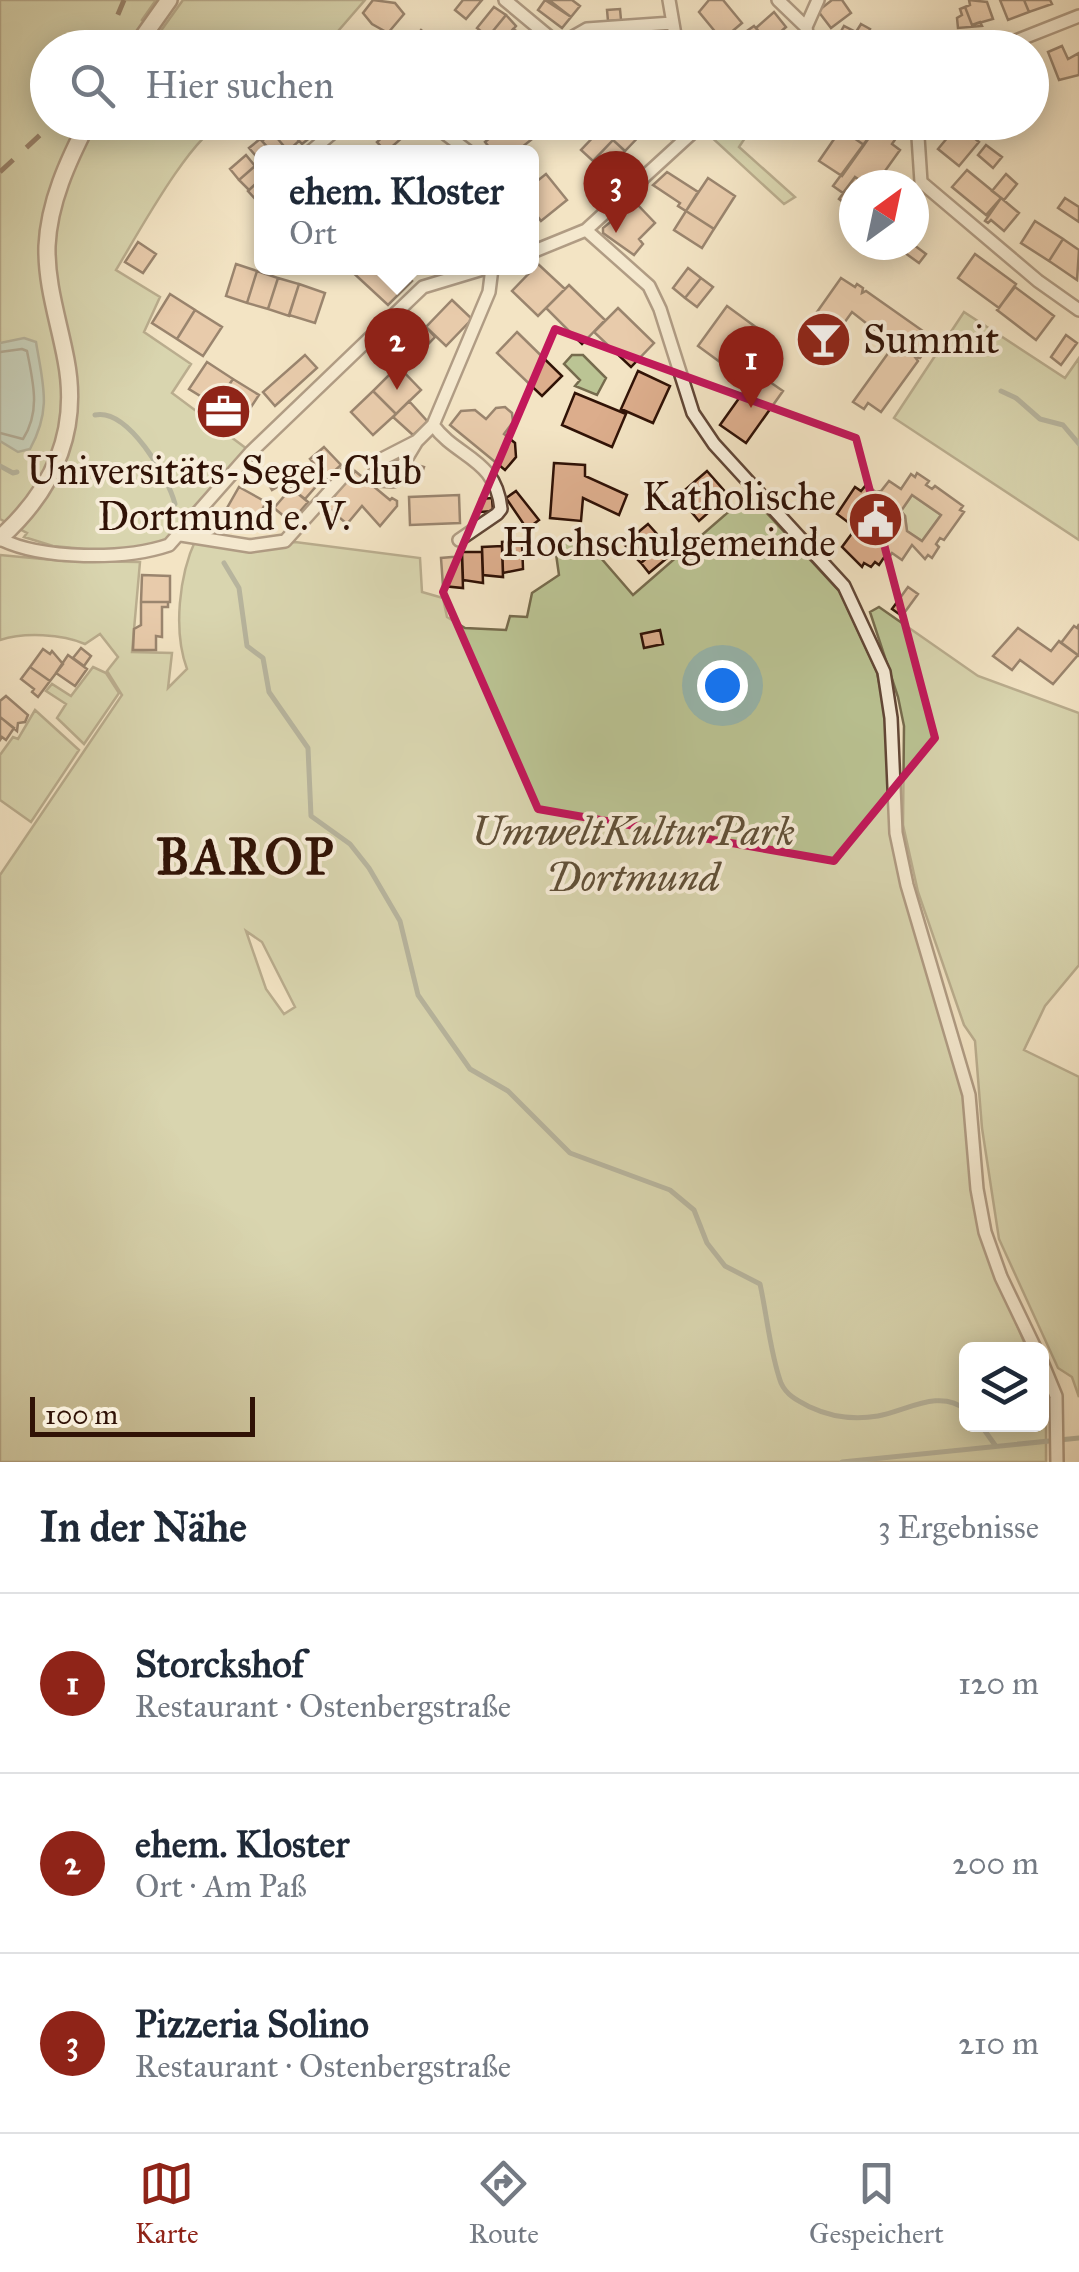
<!DOCTYPE html>
<html lang="de">
<head>
<meta charset="utf-8">
<style>
	:root { --surface:#fff; --page:#f6f6f7; --text:#1f2937; --muted:#747a83; --line:#e0e1e3; --accent:#8f2418 }
	body { margin:0; font-family:"IM FELL Great Primer",serif; background:var(--page); color:var(--text) }
	.controls { position:absolute; right:30px; bottom:30px; display:grid; overflow:hidden; border-radius:15px; box-shadow:0 5px 25px #0003 }
	.controls button { width:90px; height:90px; display:grid; place-items:center; padding:0; border:0; border-bottom:2px solid var(--line); background:var(--surface); color:var(--text); font:50px sans-serif }
	.compass { position:absolute; left:839px; top:170px; width:90px; height:90px; border-radius:50%; background:var(--surface); box-shadow:0 5px 25px #0003; rotate:33deg }
	.scale { position:absolute; left:30px; bottom:25px; width:225px; box-sizing:border-box; padding-left:10px; border:5px solid #301206; border-top:0; font-size:28px; line-height:35px; white-space:nowrap; color:#301206; -webkit-text-stroke:8px #f7edd9; paint-order:stroke }
	.you { position:absolute; left:722px; top:685px; width:35px; height:35px; margin:-25px; border:8px solid #fff; border-radius:50%; background:#1a73e8; box-shadow:0 0 0 15px #1a73e833 }
	.badge { display:grid; place-items:center; width:65px; height:65px; border-radius:50%; background:var(--accent); color:#fff; font-size:32px; font-weight:700 }
	.pin { position:absolute; translate:-50% -82px; filter:drop-shadow(0 2px 5px #0008) }
	.pin::after { content:''; position:absolute; top:52px; width:35px; height:30px; background:inherit; clip-path:polygon(0 0,100% 0,50% 100%) }
	.popup { position:absolute; left:254px; top:145px; width:285px; height:130px; box-sizing:border-box; display:grid; place-content:center; border-radius:15px; background:var(--surface); filter:drop-shadow(0 2px 8px #0005); font-size:32px; white-space:nowrap; color:var(--muted) }
	.popup b { font-size:38px; color:var(--text) }
	.popup::after { content:''; position:absolute; left:50%; top:100%; margin-left:-20px; border:20px solid transparent; border-top-color:var(--surface) }
	.list { margin:0; padding:0; list-style:none }
	h2 { display:flex; justify-content:space-between; align-items:center; height:130px; margin:0; padding:0 40px; font-size:42px }
	h2 small { font-size:32px; font-weight:400; color:var(--muted) }
	.list li { display:grid; grid-template-columns:65px 1fr auto; gap:30px; align-items:center; box-sizing:border-box; height:180px; padding:0 40px; border-top:2px solid var(--line) }
	.list b { display:block; font-size:38px; white-space:nowrap }
	.list p { margin:0; font-size:32px; white-space:nowrap; color:var(--muted) }
	.list em { font-size:32px; font-style:normal; color:var(--muted) }
	.icon { flex:none; width:55px; height:55px; fill:none; stroke:currentColor; stroke-width:2; stroke-linecap:round; stroke-linejoin:round }
	.map { position:relative; flex:none; width:1079px; height:1462px; overflow:hidden }
	.search { position:absolute; background:var(--surface); box-shadow:0 5px 25px #0003; left:30px; right:30px; top:30px; height:110px; display:flex; align-items:center; gap:25px; box-sizing:border-box; padding:0 35px; border-radius:55px; color:var(--muted); font-size:38px }
	.sheet { height:670px; background:var(--surface) }
	nav { display:flex; justify-content:space-around; align-items:center; box-sizing:border-box; height:140px; border-top:2px solid var(--line); background:var(--surface); font-size:28px; color:var(--muted) }
	nav a { display:grid; justify-items:center; gap:5px }
	nav .on { color:var(--accent) }
	.map>svg:first-child { display:block }
	.green { fill:#bbc494; stroke:#766b4d; stroke-width:2.5; fill-rule:evenodd }
	.water { fill:#9bbfb4; stroke:#707a6e; stroke-width:2.5 }
	.lines { fill:none; stroke-linecap:round; stroke-linejoin:round }
	.shore { stroke:#66685d; stroke-width:2.5 }
	.stream { stroke:#707a6e; stroke-width:5 }
	.building { fill:#dcad8c; stroke:#301206; stroke-width:2.5; fill-rule:evenodd }
	.minor-casing { stroke:#614636; stroke-width:16 }
	.tertiary-casing { stroke:#614636; stroke-width:20 }
	.minor { stroke:#f7edd9; stroke-width:11 }
	.tertiary { stroke:#f7edd9; stroke-width:15 }
	.rail { stroke:#301206; stroke-width:5; stroke-dasharray:18 18; stroke-linecap:butt }
	.marked { fill:none; stroke:#c2185b; stroke-width:8; stroke-linejoin:round }
	.labels { text-anchor:middle; stroke-width:8; stroke-linejoin:round; paint-order:stroke }
	.poi-label { font-size:40px; fill:#301206; stroke:#f7edd9; text-anchor:start }
	.park-label { font-size:40px; font-style:italic; fill:#615038; stroke:#f7edd9 }
	.district-label { font-size:50px; font-weight:bold; letter-spacing:2.5px; fill:#301206; stroke:#f7edd9 }
</style>
</head>
<body>
<div class="map">
<svg width="1079" height="1462" viewBox="0 0 1079 1462">
	<rect width="100%" height="100%" fill="#f3e4c4"/>
	<filter id="stains"><feTurbulence type="fractalNoise" baseFrequency=".002" numOctaves="4"/><feColorMatrix values="0 0 0 0 .2 0 0 0 0 .09 0 0 0 0 .02 0 0 0 .5 -.17"/></filter>
	<radialGradient id="worn" r=".72"><stop offset=".6" stop-color="#630" stop-opacity="0"/><stop offset="1" stop-color="#630" stop-opacity=".3"/></radialGradient>
	<path class="green" d="M0 0H156L142 20 160 32 183 0H365L326 45 315 44 307 47 48 48V122L224 123C193 132 136 237 116 270L160 297 144 332 191 364 172 393 251 452 169 545 107 551 53 546 24 537 27 533 0 519Z
		M720 122 729 123 745 138 739 147 795 197 784 204 708 134Z
		M964 312 1065 378 1079 358V540L894 418Z
		M572 355H583L606 378 597 395 575 386 580 380 564 364Z
		M749 494 840 592 877 672 886 717 891 833 965 1096 1003 1292 1027 1349 966 1350V1424H1042V1385L1046 1401V1462H0V875L122 695 107 671 118 657 100 634 85 644C62 634 24 632 0 640V555L64 561 140 562 132 652 172 653 168 688 187 669C173 631 179 575 196 539L250 546 295 542 420 558 422 592 443 598 447 617 465 628 506 630 510 616 527 617 532 593 559 575 554 540 587 542 633 595ZM246 931 262 942 295 1007 284 1014 266 989Z
		M912 495 941 515 922 541 907 531 905 516 901 511Z
		M879 607 978 676 1079 713V965L1045 1006 1024 1050 1079 1077V1397L1072 1377 1058 1368 999 1239 982 1128 975 1041 964 1025 918 892 903 825 904 726 898 697 870 612Z
		M93 667 106 673 119 693 84 744 57 718 66 704 46 691 52 684 71 696Z
		M35 710 79 750 31 822 0 800V755L13 737 18 739Z"/>
	<path class="water" d="M24 338 36 342C43 385 52 409 30 449L18 452 0 441V343Z"/>
	<g class="lines">
		<path class="shore" d="M0 352 22 349 27 351C33 382 41 411 23 439L0 433"/>
		<path class="stream" d="M1001 391 1016 398 1040 419 1063 425 1079 444
			M95 415C128 408 168 477 175 504
			M0 466 13 473 17 472
			M224 563 239 588 247 646 263 658 269 692 308 748 311 816 350 844 369 868 400 921 418 995 470 1069 508 1091 570 1153 670 1190 694 1210 707 1243 725 1266 760 1284C767 1315 770 1353 781 1383 787 1396 798 1401 810 1407 831 1417 854 1420 878 1416 906 1411 940 1388 966 1410
			M980 1424 995 1445
			M842 1462 1079 1438"/>
	</g>
	<path class="building" d="M373 0 395 3 404 14 388 33 372 24 363 13Z
		M463 0H482L466 19 455 10Z
		M545 0 571 17 562 28 538 10Z
		M549 0H572L580 6 571 17Z
		M709 0H723L742 23 722 40 699 12Z
		M832 0H842L851 13 831 28 818 11Z
		M969 0 987 2 993 19 972 25 965 7 970 5Z
		M1000 0H1024L1029 12 1008 20Z
		M1024 0H1050L1052 4 1029 12Z
		M494 7 506 15 488 37 477 28Z
		M965 7 972 25 980 22 982 26 958 28 957 18 962 15 960 9Z
		M620 9 621 20 608 21 607 10Z
		M774 12 786 27 768 43 756 28Z
		M506 15 516 26 499 46 488 37Z
		M861 24 870 29 863 44 839 35 844 26 856 32Z
		M754 26 760 33 736 48 734 40Z
		M513 29 525 36 516 48H497Z
		M421 30 434 41 429 48H407Z
		M1062 46 1068 59 1079 53V75L1059 80 1048 52Z
		M291 122H300L312 136 302 144 286 126Z
		M300 122H320L323 126 312 136Z
		M378 122H399V123L381 138 372 128Z
		M509 122H544L547 127 516 152H493L485 142Z
		M607 122H639L646 129 625 151 601 129Z
		M651 122H688L689 123 671 139 667 135 665 138Z
		M846 122H880L864 145 841 129Z
		M880 122H891L901 131 892 144 900 150 875 185H867L855 177 843 193 833 186Z
		M284 123 299 141 288 151 272 132Z
		M958 125 979 142 959 166 938 149Z
		M394 127 403 137 386 152 377 142Z
		M601 129 613 140 593 161 581 150Z
		M841 129 864 145 842 176 819 161Z
		M272 132 288 151 286 152H272L262 141Z
		M260 139 272 152H262V163L249 148Z
		M613 140 625 151 605 173 593 161Z
		M986 145 1002 157 993 168 978 155Z
		M246 155 255 166 239 180 230 169Z
		M255 166 262 178 249 190 239 180Z
		M967 170 1001 198 986 215 952 187Z
		M667 172 698 192 686 211 678 206 680 203 653 185Z
		M546 174 567 200 541 221 532 209V185Z
		M1006 174 1017 184 1004 200 992 191Z
		M855 177 867 185H854L852 216 848 213 851 208 839 199Z
		M262 178V197L257 201 248 191Z
		M708 178 735 196 714 229 686 211Z
		M1001 198 1019 213 1004 231 991 220 988 223 985 221Z
		M1065 198 1079 207V222L1058 208Z
		M635 202 655 223 639 239 643 244 634 255 603 233V228Z
		M686 211 714 229 702 248 674 230Z
		M1035 221 1063 239 1049 261 1021 243Z
		M1063 239 1079 250 1077 280 1049 261Z
		M138 242 156 254 143 273 125 262Z
		M894 245H914L926 254 919 263Z
		M975 254 1016 284 999 308 958 278Z
		M236 264 257 271 247 303 226 296Z
		M538 264 565 289 538 316 512 291Z
		M348 268H398L412 281 388 305Z
		M688 268 701 278 685 298 673 288Z
		M257 271 278 278 268 309 247 303Z
		M278 278 299 284 289 316 268 309Z
		M701 278 713 287 697 307 685 298Z
		M841 278 855 287 857 284 863 288 862 293 866 291 930 336 921 350 924 352 920 358 915 357 918 361 881 412 868 403 864 409 853 402 894 345 852 312 824 351 814 344 817 338 805 329Z
		M299 284 325 293 315 323 289 315Z
		M569 285 605 320 582 344 546 308Z
		M1015 287 1054 316 1036 340 997 310Z
		M170 294 195 310 177 339 152 323Z
		M452 300 472 319 446 346 426 327Z
		M727 306 753 325 724 365 698 346Z
		M618 308 654 343 631 367 594 332Z
		M195 310 222 327 203 356 177 339Z
		M417 317 435 337 411 362 390 343Z
		M753 325 778 343 770 354 745 336Z
		M517 332 562 376 542 396 497 353Z
		M1066 335 1077 343 1061 365 1051 357Z
		M305 355 317 368 275 406 263 392Z
		M207 362 233 379 215 405 189 389Z
		M398 366 421 390 396 414 373 391Z
		M638 371 670 386 653 423 621 409Z
		M757 373 783 391 746 443 720 425Z
		M233 379 259 395 241 422 215 405Z
		M373 391 396 414 373 435 351 412Z
		M575 393 626 414 612 447 562 425Z
		M409 401 428 422 413 435 393 417Z
		M505 407 512 413 513 422 504 434 515 443 516 457 505 470 450 425 461 411 475 410 486 419 496 408Z
		M324 447 341 465 320 484 309 472 316 466 310 459Z
		M411 463 424 467 419 481 407 477Z
		M554 463 585 465V476L627 495 619 515 583 498 581 521 550 518Z
		M307 470 319 483 305 499 291 488 294 485 290 483 300 472 303 474Z
		M277 471 284 483 272 490 265 478Z
		M355 471 390 500 392 498 397 501V506L380 526 362 506 347 524 326 506Z
		M707 471 728 495 699 521 678 496Z
		M917 473 929 481 926 485 932 489 935 486 963 506 960 510 964 512 944 540 940 538 936 544 939 547 932 558 928 555 925 559 912 545 902 560 892 553 890 556 887 553 879 565 875 562 871 567 864 563 862 567 842 547 856 528 837 514 855 487 861 491 866 485 876 492 881 491 889 481 901 489 911 474 915 477ZM912 495 941 515 922 541 907 531 905 516 901 511Z
		M239 487 266 502 255 524 227 508Z
		M291 488 308 502 291 522 274 508Z
		M516 491 539 520 527 529 506 498Z
		M459 495 460 523 410 525 409 497Z
		M492 498 493 511 480 512V499Z
		M648 524 656 533 632 554 624 544Z
		M656 533 664 543 641 563 632 554Z
		M522 541 523 569 503 573 502 542Z
		M664 543 673 553 649 573 641 563Z
		M502 546 503 577 483 575 482 547Z
		M462 552H482L483 583 463 580Z
		M452 557H462L463 588 443 586 441 558Z
		M142 575 170 576V602H141Z
		M908 587 918 594 902 616 892 609Z
		M141 602H168V607H162V637L156 636V650H133L134 629 141 625Z
		M1079 624V656L1061 643 1074 626 1077 628Z
		M1018 628 1051 651 1059 641 1078 655 1053 684 1020 660 1012 670 993 656Z
		M660 630 663 644 644 648 641 634Z
		M81 648 91 656 84 666 73 658Z
		M43 649 50 654 52 651 63 664 50 681 30 667Z
		M68 655 87 669 75 686 56 673Z
		M30 667 50 681 38 697 32 692 34 689 21 679Z
		M6 696 28 715 25 722 18 723 17 731 0 717V701Z
		M0 717 14 728 6 740 2 737 0 740Z"/>
	<g class="lines">
		<defs>
			<path id="minor" d="M505 0 559 45 587 29 672 23
				M669 0 675 35 682 48
				M778 0 806 27
				M808 41 806 27 818 0
				M786 48 814 41 840 48
				M998 48 1079 16
				M430 122 469 152
				M917 122 921 182 1038 281 1079 310
				M310 152 345 122
				M586 230 649 286 660 309 693 413 714 444 844 586 884 672 891 718 896 833 907 885 969 1095 977 1189 985 1232 1001 1277 1036 1350
				M532 252 586 230 704 122
				M433 425C457 458 496 458 501 509L497 514 459 540
				M417 441 378 461 375 471 378 480 393 481 417 441 433 425 489 292 492 268
				M181 535 250 546 285 541 347 472
				M0 539C42 560 125 560 169 545L251 452 423 287 486 268
				M1042 1362 1056 1396 1057 1462"/>
			<path id="tertiary" d="M135 48 169 0
				M0 538C53 490 80 433 66 360 59 322 46 285 47 246 49 202 68 161 88 122"/>
		</defs>
		<use href="#minor" class="minor-casing"/>
		<use href="#tertiary" class="tertiary-casing"/>
		<use href="#minor" class="minor"/>
		<use href="#tertiary" class="tertiary"/>
		<path class="rail" d="M104 48 124 0
			M0 172 54 122"/>
	</g>
	<path d="M0 0H1079V1462H0ZM555 329 856 438 935 738 834 861 538 809 443 592Z" fill="#f3e4c4" fill-opacity=".55" fill-rule="evenodd"/>
	<path class="marked" d="M555 329 856 438 935 738 834 861 538 809 443 592Z"/>
	<defs>
		<symbol id="bar-disc" viewBox="-11 -11 22 22"><circle r="9.5" fill="#8f2418" stroke="#f7edd9"/><path d="M-6-5H6L.8 .8V4.5H3.5V6h-7V4.5H-.8V.8Z" fill="#fff"/></symbol>
		<symbol id="office-disc" viewBox="-11 -11 22 22"><circle r="9.5" fill="#8f2418" stroke="#f7edd9"/><path d="M-6-3h4V-5.5h4V-3h4V5H-6ZM-1-4.5V-3h2v-1.5ZM-6 0V1H6V0Z" fill="#fff"/></symbol>
		<symbol id="civic-disc" viewBox="-11 -11 22 22"><circle r="9.5" fill="#8f2418" stroke="#f7edd9"/><path d="M-.6-6.5H3V-4.5H.6V-3L4-1V1h2V6H-6V1h2V-1L-.6-3ZM-1.2 2.5V6h2.4V2.5Z" fill="#fff"/></symbol>
	</defs>
	<g fill-rule="evenodd">
		<use href="#bar-disc" x="792" y="308" width="63" height="63"/>
		<use href="#office-disc" x="192" y="380" width="63" height="63"/>
		<use href="#civic-disc" x="844" y="488" width="63" height="63"/>
	</g>
	<g class="labels">
		<g class="poi-label">
			<text x="863" y="353">Summit</text>
			<text x="224" y="484" text-anchor="middle">Universitäts-Segel-Club<tspan x="224" dy="46">Dortmund e. V.</tspan></text>
			<text x="836" y="510" text-anchor="end">Katholische<tspan x="836" dy="46">Hochschulgemeinde</tspan></text>
		</g>
		<g class="park-label">
			<text x="633" y="845">UmweltKulturPark<tspan x="633" dy="46">Dortmund</tspan></text>
		</g>
		<g class="district-label">
			<text x="246" y="874">BAROP</text>
		</g>
	</g>
	<rect width="100%" height="100%" filter="url(#stains)"/>
	<rect width="100%" height="100%" fill="url(#worn)"/>
</svg>
<div class="controls">
<button><svg class="icon" aria-label="layers" viewBox="0 0 24 24"><path d="M12 4l9 5-9 5-9-5zM3 14l9 5 9-5"/></svg></button>
</div>
<svg class="compass" viewBox="-18 -18 36 36"><path d="M0-13l5 13h-10z" fill="#e53935"/><path d="M0 13l5-13h-10z" fill="#747a83"/></svg>
<div class="scale">100 m</div>
<div class="you"></div>
<div class="pin badge" style="left:751px;top:408px">1</div>
<div class="pin badge" style="left:397px;top:390px">2</div>
<div class="popup"><b>ehem. Kloster</b>Ort</div>
<div class="pin badge" style="left:616px;top:233px">3</div>
<div class="search"><svg class="icon" aria-label="search" viewBox="0 0 24 24"><circle cx="10" cy="10" r="6"/><path d="M15 15l6 6"/></svg>Hier suchen</div>
</div>
<section class="sheet">
<h2>In der Nähe<small>3 Ergebnisse</small></h2>
<ul class="list">
<li><span class="badge">1</span><div><b>Storckshof</b><p>Restaurant · Ostenbergstraße</p></div><em>120 m</em></li>
<li><span class="badge">2</span><div><b>ehem. Kloster</b><p>Ort · Am Paß</p></div><em>200 m</em></li>
<li><span class="badge">3</span><div><b>Pizzeria Solino</b><p>Restaurant · Ostenbergstraße</p></div><em>210 m</em></li>
</ul>
</section>
<nav>
<a class="on"><svg class="icon" aria-label="map" viewBox="0 0 24 24"><path d="M3 6l6-2 6 2 6-2v14l-6 2-6-2-6 2zM9 4v14M15 6v14"/></svg>Karte</a>
<a><svg class="icon" aria-label="directions" viewBox="0 0 24 24"><path d="M12 3l9 9-9 9-9-9zM9 14v-3h6M13 9l2 2-2 2"/></svg>Route</a>
<a><svg class="icon" aria-label="saved" viewBox="0 0 24 24"><path d="M7 4h10v16l-5-4-5 4z"/></svg>Gespeichert</a>
</nav>
</body>
</html>
